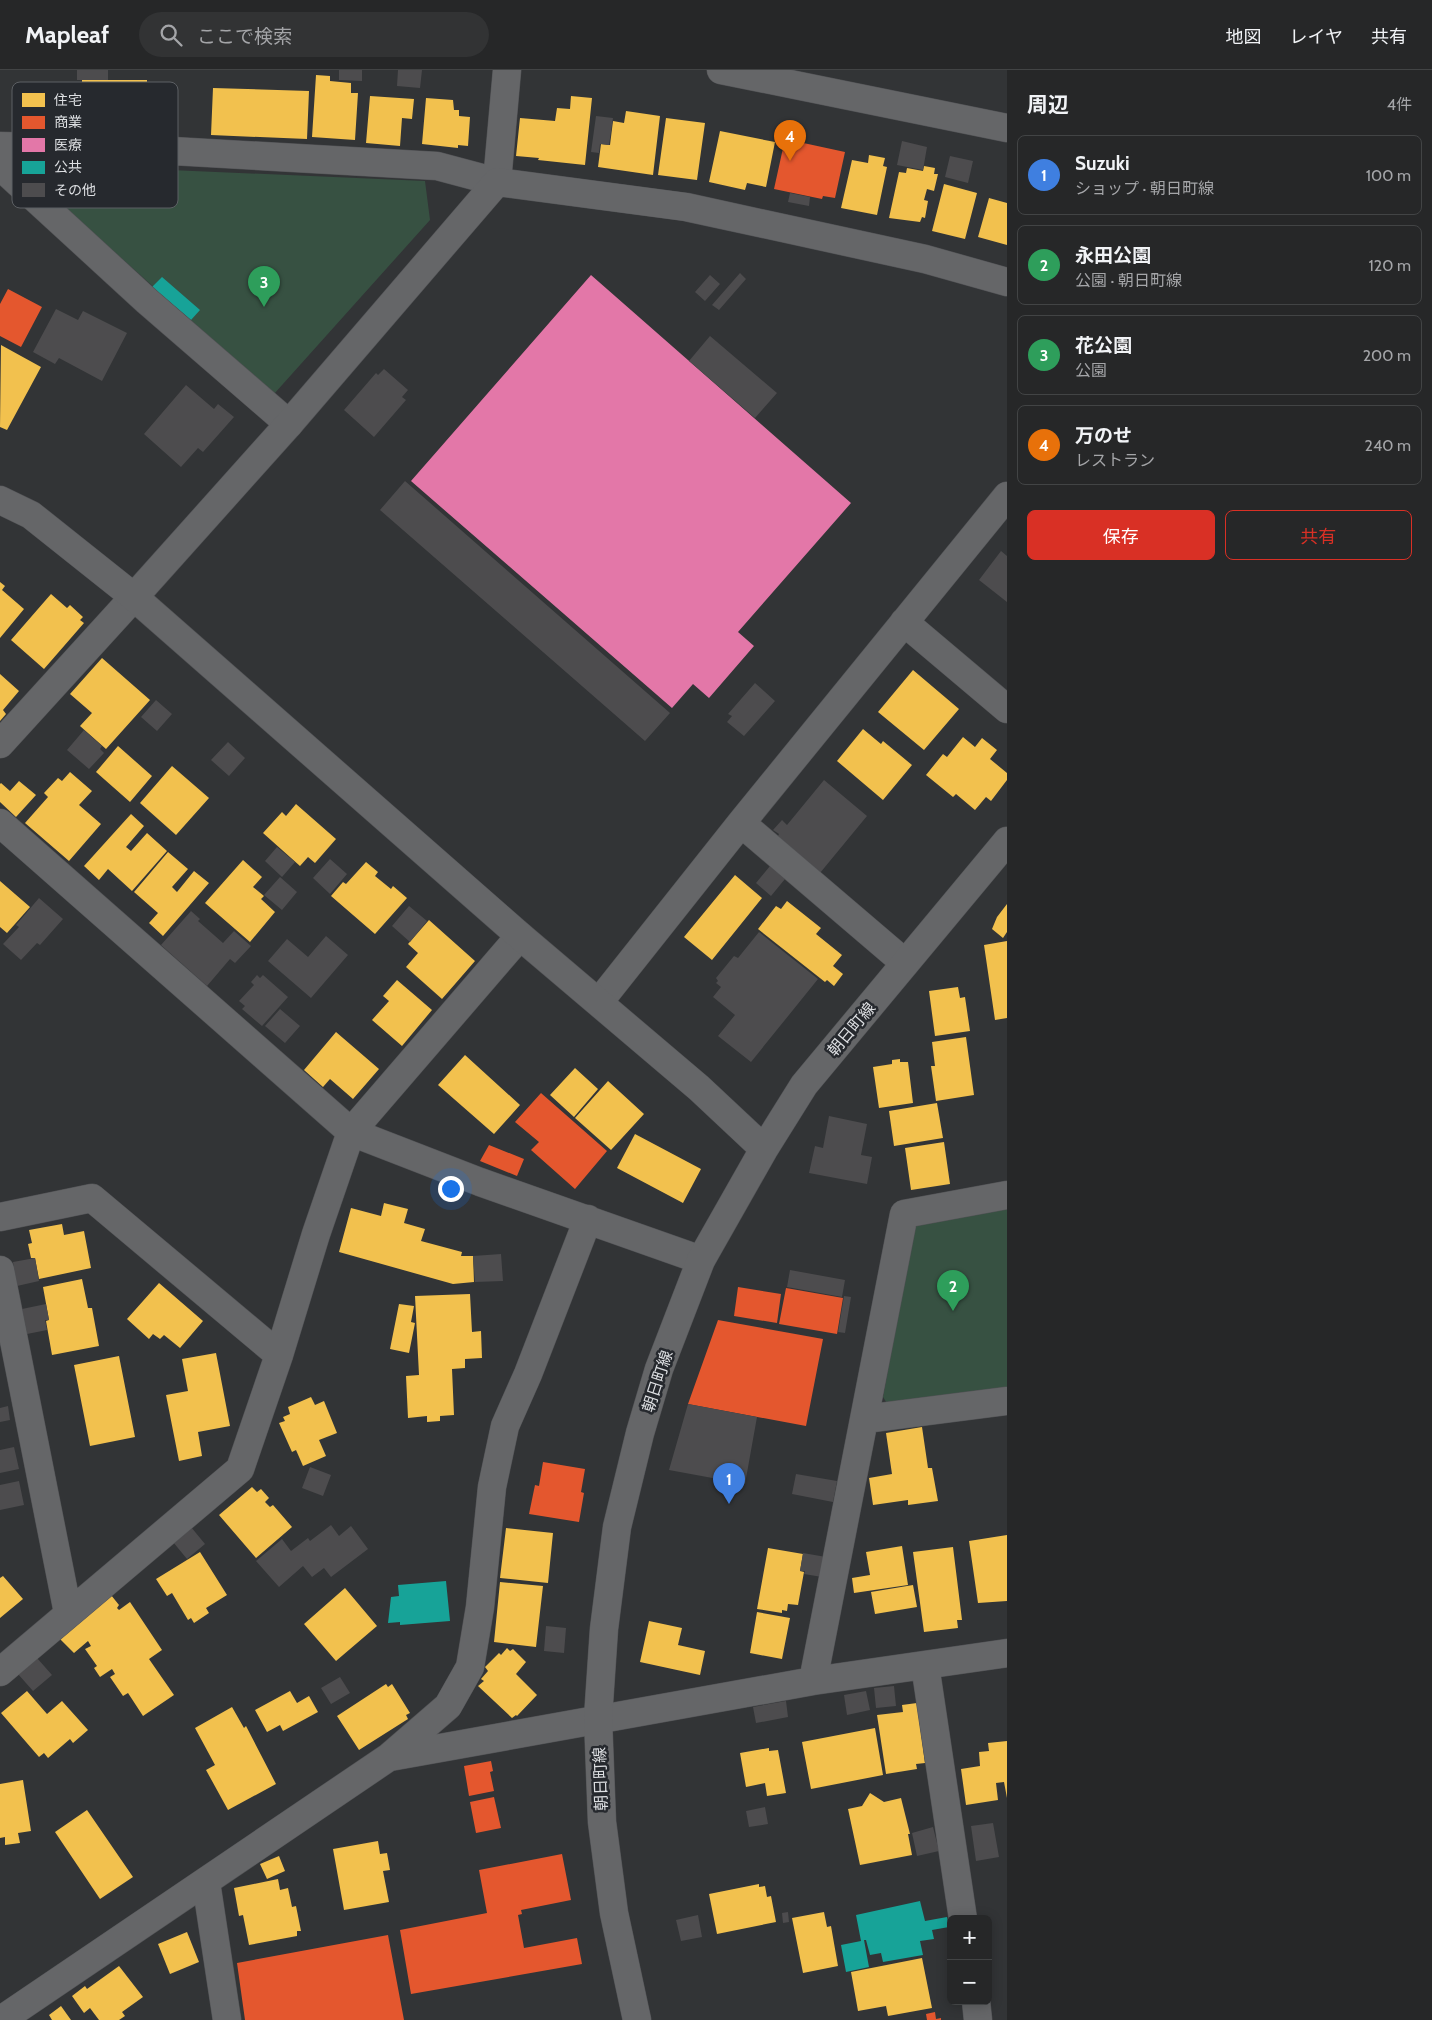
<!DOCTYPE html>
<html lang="ja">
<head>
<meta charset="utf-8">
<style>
	:root { --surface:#262728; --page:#323334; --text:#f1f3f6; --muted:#a4a5a8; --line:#424445; --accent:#d93025 }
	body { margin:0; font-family:Cabin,"Noto Sans JP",sans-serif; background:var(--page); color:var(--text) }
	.controls { position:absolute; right:15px; bottom:15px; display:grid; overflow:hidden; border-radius:8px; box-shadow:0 2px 12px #0003 }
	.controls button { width:45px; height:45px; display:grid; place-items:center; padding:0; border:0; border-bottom:1px solid var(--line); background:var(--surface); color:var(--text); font:25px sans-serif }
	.you { position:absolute; left:450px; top:1118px; width:18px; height:18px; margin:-12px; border:4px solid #fff; border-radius:50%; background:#1a73e8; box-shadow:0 0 0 8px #1a73e833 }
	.badge { display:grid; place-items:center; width:32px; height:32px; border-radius:50%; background:var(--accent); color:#fff; font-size:16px; font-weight:700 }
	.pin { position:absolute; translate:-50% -41px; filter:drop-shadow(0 1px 2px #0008) }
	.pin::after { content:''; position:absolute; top:26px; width:18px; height:15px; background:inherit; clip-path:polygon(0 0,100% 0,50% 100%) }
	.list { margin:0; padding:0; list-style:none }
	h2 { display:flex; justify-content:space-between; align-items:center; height:65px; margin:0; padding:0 20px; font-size:21px }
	h2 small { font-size:16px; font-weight:400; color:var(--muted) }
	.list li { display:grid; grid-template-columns:32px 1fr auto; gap:15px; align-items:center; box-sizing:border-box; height:80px; margin:0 10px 10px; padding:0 10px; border:1px solid var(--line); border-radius:8px }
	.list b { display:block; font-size:19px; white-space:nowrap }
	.list p { margin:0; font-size:16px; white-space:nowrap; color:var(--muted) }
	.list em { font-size:16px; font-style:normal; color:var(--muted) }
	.actions { display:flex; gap:10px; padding:15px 20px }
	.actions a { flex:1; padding:11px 0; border:1px solid var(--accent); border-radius:8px; text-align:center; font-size:18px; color:var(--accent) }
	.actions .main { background:var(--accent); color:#fff }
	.icon { flex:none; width:28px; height:28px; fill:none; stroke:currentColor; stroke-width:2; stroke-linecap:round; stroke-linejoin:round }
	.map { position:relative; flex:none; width:1007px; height:1950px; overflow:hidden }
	header { display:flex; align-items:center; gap:30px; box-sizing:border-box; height:70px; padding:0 25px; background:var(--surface); border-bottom:1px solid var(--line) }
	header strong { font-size:24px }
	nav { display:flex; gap:28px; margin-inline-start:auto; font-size:18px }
	.search { width:350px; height:45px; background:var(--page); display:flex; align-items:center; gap:12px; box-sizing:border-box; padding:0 18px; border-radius:28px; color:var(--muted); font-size:19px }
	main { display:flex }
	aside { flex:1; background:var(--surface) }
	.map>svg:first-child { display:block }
	.green { fill:#375142 }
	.homes { fill:#f2c14e }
	.shops { fill:#e4572e }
	.health { fill:#e377a8 }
	.public { fill:#17a398 }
	.building { fill:#4d4c4e }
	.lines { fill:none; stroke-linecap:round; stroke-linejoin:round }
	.street-casing { stroke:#515255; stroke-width:29 }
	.secondary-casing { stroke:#515255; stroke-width:29 }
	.street { stroke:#656668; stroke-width:28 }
	.secondary { stroke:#656668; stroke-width:28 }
	.labels { text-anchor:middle; stroke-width:5; stroke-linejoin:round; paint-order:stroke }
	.street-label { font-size:16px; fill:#dddfe2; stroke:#26292e }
	.key { fill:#26292e; stroke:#5d6064; stroke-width:1 }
	.key-label { font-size:14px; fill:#dddfe2 }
</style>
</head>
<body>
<header>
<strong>Mapleaf</strong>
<div class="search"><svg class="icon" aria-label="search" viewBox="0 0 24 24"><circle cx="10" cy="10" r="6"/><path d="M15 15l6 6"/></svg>ここで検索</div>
<nav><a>地図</a><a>レイヤ</a><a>共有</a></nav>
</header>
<main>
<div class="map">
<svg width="1007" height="1950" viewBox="0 0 1007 1950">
	<rect width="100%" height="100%" fill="#323436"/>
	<path class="green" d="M33 94 425 111 430 150 274 324 29 106Z
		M1007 1135V1323L890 1338 883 1327 914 1159 925 1147Z"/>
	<path class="homes" d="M316 5 330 6V11L351 13V23H358L355 70 312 67Z
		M82 10H147V33H153V55L147 54V64L79 65V40H87V27H82Z
		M213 18 309 21 307 69 211 65Z
		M370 26 414 29 412 49 402 48 400 76 366 73Z
		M571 26 592 28 585 95 538 90 539 88 516 86 520 48 555 51 557 38 570 39Z
		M426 28 453 30 454 40H459V46L470 47 468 76 458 75V78L422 74Z
		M626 41 660 46 653 105 598 97 601 74 610 75 613 51 624 53Z
		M666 48 705 53 697 110 658 105Z
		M720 61 775 72 766 117 747 113 745 120 709 112Z
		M869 85 885 88 883 96 887 97 877 145 841 138 852 90 868 93Z
		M924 96 935 98 934 104H938L934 121 927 119 924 130 928 131 925 148 922 147 920 152 889 148 899 102 906 103 907 98 923 101Z
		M944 114 977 123 965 169 932 161Z
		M989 128 1007 133V175L978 167Z
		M1 275 41 297 7 360 0 357Z
		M0 512 5 516 2 520 24 539 0 568Z
		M51 524 67 538 70 535 83 547 80 550 84 553 44 599 11 570Z
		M102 588 150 630 106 679 80 656 92 643 70 624Z
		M913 600 959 639 924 680 878 642Z
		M0 604 19 621 3 640 6 644 0 651Z
		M863 659 881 674 883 671 912 695 883 730 837 691Z
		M963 667 975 677 982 668 997 680 990 689 1007 703V710L991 731 986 727 975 740 956 724 953 727 926 705 943 684 947 687Z
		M118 676 152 706 130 732 96 702Z
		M172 696 209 728 176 765 140 733Z
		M70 702 92 721 79 735 101 754 69 791 25 753 48 727 44 723 58 708 62 711Z
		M19 711 36 725 16 747 0 732V714L1 713 10 721Z
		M296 734 336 769 315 793 308 787 300 796 263 763 282 742 286 746Z
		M131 744 144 756 126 777 131 781 147 763 167 781 132 821 108 799 99 810 84 796Z
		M168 782 188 799 172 817 177 822 194 801 209 813 163 866 149 853 158 843 134 822Z
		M243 790 262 807 253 817 264 826 261 829 275 842 250 872 205 833Z
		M366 792 378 802 375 806 391 819 393 816 407 828 375 864 331 826 343 812 346 814Z
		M735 805 762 828 712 890 684 867Z
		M0 811 30 837 7 863 0 857Z
		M787 831 821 858 816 864 842 885 833 896 843 904 834 916 827 910 825 912 758 859 776 836 781 839Z
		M1007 834V862L1003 868 992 859 997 847Z
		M429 850 475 891 442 929 406 897 418 883 408 874Z
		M1007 871V948L995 950 984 875Z
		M397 910 432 940 402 976 372 950 389 931 383 926Z
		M958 917 960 928 965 927 970 961 935 966 929 921Z
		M336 962 379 999 353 1029 330 1009 323 1017 304 1000Z
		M966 967 974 1025 936 1031 931 996H935L932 972Z
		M465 985 520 1035 494 1064 438 1015Z
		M900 989V992H908L913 1033 879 1038 873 997 892 994V990Z
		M575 998 598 1019 574 1047 550 1025Z
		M608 1011 644 1044 611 1080 575 1048Z
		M937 1033 943 1068 894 1076 889 1041Z
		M635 1064 701 1099 683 1133 617 1098Z
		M944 1072 950 1114 911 1120 905 1078Z
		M384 1133 408 1139 404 1153 425 1159 421 1171 462 1182 461 1186H473L474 1212 453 1214 339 1182 351 1138 381 1146Z
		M62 1154 64 1165 84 1161 91 1198 39 1209 35 1188H31L28 1174 32 1173 29 1160Z
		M82 1209 88 1238H92L99 1276 52 1285 46 1251 49 1250 43 1217Z
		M159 1213 203 1251 180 1278 164 1265 160 1269 153 1264 149 1269 127 1249Z
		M470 1224 472 1262 481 1261 482 1288 465 1289V1298L452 1299 454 1345 440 1346V1351L427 1352V1346L408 1348 406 1306 419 1305 415 1226Z
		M399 1234 414 1236 411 1252 415 1253 409 1283 390 1279Z
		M216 1283 230 1356 198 1362 202 1386 179 1391 166 1325 188 1321 182 1289Z
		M119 1286 135 1367 90 1376 74 1295Z
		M311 1327 315 1335 324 1331 337 1363 319 1370 326 1386 303 1396 296 1380 292 1382 279 1353 285 1351 283 1347 290 1344 288 1337Z
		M922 1357 928 1398H932L938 1431 908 1435V1430L873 1435 869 1408 892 1404 886 1363Z
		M252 1417 257 1422 261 1419 269 1428 265 1432 270 1437 273 1435 292 1457 256 1488 219 1445Z
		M506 1458 553 1463 548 1513 500 1508Z
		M1007 1465V1531L978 1533 969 1471Z
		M902 1476 908 1515 854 1523 852 1508 870 1505 866 1482Z
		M953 1477 962 1550H957L958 1558 924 1562 913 1482Z
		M768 1478 803 1484 800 1501 804 1502 798 1535 788 1534 787 1541 782 1540V1543L757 1539Z
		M200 1482 227 1525 206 1538 209 1543 194 1553 191 1548 188 1550 172 1523 167 1526 156 1509Z
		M3 1506 23 1529 0 1548V1508Z
		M500 1512 543 1516 536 1577 494 1572Z
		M913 1515 917 1537 875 1544 871 1522Z
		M345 1518 377 1556 336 1591 304 1554Z
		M111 1525 119 1535 117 1538 119 1540 130 1532 162 1580 149 1589 174 1625 143 1646 128 1623 123 1626 110 1607 115 1604 112 1599 100 1607 94 1598 97 1596 85 1579 91 1576 88 1571 74 1583 60 1569Z
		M757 1542 790 1548 782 1589 750 1583Z
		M649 1551 682 1558 678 1575 705 1581 700 1605 640 1592Z
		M507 1578 510 1581 513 1579 526 1592 516 1604 537 1625 517 1646 516 1645 512 1648 478 1616 484 1611 481 1609 488 1601 485 1597 499 1583 501 1585Z
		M386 1614 388 1617 392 1614 410 1643 406 1645 408 1649 359 1680 337 1646Z
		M27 1621 47 1644 62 1631 88 1660 73 1673 70 1669 48 1688 44 1683 39 1687 1 1643Z
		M290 1621 297 1633 309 1626 318 1642 283 1661 280 1655 267 1662 255 1640Z
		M917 1633 925 1693 916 1694 917 1699 886 1704 877 1645 903 1642 902 1635Z
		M232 1637 244 1658 246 1656 276 1714 228 1740 206 1700 215 1695 195 1658Z
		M875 1658 883 1705 811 1719 802 1672Z
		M1007 1671V1728L1004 1712 996 1713 998 1730 966 1735 961 1699 980 1696 979 1682 989 1681 988 1673Z
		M769 1678V1681L778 1680 786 1723 767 1726 765 1713 746 1717 740 1683Z
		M23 1710 31 1761 18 1763 20 1773 5 1775V1767L0 1768V1714Z
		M870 1723 884 1732 901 1728 910 1764H908L912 1785 860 1795 848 1739 862 1736Z
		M87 1740 133 1807 100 1829 55 1762Z
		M378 1771 380 1784 387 1783 390 1800 383 1801 389 1832 344 1840 333 1779Z
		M279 1786 285 1801 267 1809 260 1794Z
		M278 1809 280 1820 288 1818 292 1837 296 1836 301 1861H297V1866L249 1875 243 1845 239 1846 234 1818Z
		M759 1814V1817L765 1816 767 1827 771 1826 776 1852 717 1864 709 1824Z
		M824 1842 827 1857 831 1856 838 1896 803 1903 792 1848Z
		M187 1862 199 1892 170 1904 158 1874Z
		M922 1888 932 1938 888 1946 886 1936 858 1941 851 1902Z
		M119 1896 143 1927 122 1942 125 1946 119 1950H99L90 1938 84 1943 72 1926 85 1916 87 1919Z
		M61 1936 71 1950H52L49 1945Z"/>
	<path class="shops" d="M785 69 845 82 835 128 823 126 822 129 774 119Z
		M8 219 42 237 21 277 0 266V234Z
		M541 1023 607 1081 575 1119 531 1080 539 1072 515 1052Z
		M489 1075 524 1089 517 1106 480 1091Z
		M738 1217 781 1224 777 1253 734 1246Z
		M786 1218 843 1228 837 1264 779 1254Z
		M718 1250 823 1269 806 1356 688 1334Z
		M543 1392 585 1399 581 1422 584 1423 579 1452 529 1444 535 1415 539 1416Z
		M491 1691 493 1701 490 1702 494 1721 469 1726 464 1696Z
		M494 1727 501 1758 476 1763 470 1732Z
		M562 1784 571 1830 521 1840 522 1844 518 1845 524 1878 577 1868 582 1894 411 1924 400 1860 487 1843 479 1800Z
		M388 1865 404 1950H245L237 1893Z
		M935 1942 936 1949 941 1948V1950H927L926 1944Z"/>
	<path class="health" d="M591 205 851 433 738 562 754 576 709 628 693 614 672 638 411 411Z"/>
	<path class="public" d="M162 207 200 240 191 250 152 217Z
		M446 1511 450 1551 400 1555V1552L388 1553 391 1527 399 1526 398 1515Z
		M920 1831 925 1851 947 1847 949 1857 932 1860 934 1869 920 1871 923 1885 883 1892 881 1883 870 1885 866 1870H864L869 1897 846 1902 841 1875 861 1871 856 1845Z"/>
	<path class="building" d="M77 0H108V10H77Z
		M339 0H362V11L339 10Z
		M398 0H422L420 18 397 16Z
		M596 46 613 48 609 75 600 74 599 83 591 82Z
		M902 71 927 77 923 100 897 95Z
		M950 86 973 91 968 113 945 107Z
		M790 123 810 127 809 136 788 132Z
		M740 203 746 209 719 240 712 235Z
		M710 205 720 214 705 231 695 222Z
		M56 239 78 250 83 241 127 263 102 311 59 288 55 294 33 282Z
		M710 266 777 323 755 348 689 291Z
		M384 299 408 320 402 327 406 330 374 367 344 340 376 303 378 305Z
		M186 315 214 339 218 334 234 347 203 382 198 378 181 397 144 364Z
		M405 411 670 643 645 671 380 440Z
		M1001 481 1007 486V532L979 510Z
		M755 613 775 631 744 666 727 652 732 646 728 644Z
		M156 630 172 644 157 661 141 647Z
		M84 660 102 676 100 679 104 683 89 699 67 680Z
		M228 672 245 688 229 706 211 690Z
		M824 710 867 746 820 803 777 768 779 764 773 760 782 750 787 755Z
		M277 777 295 792 282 807 265 791Z
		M330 789 347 804 330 824 313 808Z
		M770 796 785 809 771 826 756 813Z
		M280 807 297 822 282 840 264 825Z
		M39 828 63 849 40 875 37 873 21 890 3 874 19 857 16 855Z
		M409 836 427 851 410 872 392 856Z
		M191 841 200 849 198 851 223 873 234 861 251 876 235 893 230 889 207 916 161 875Z
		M759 862 818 909 751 992 718 966 735 945 713 927 721 917 716 913 718 911 716 908 734 886 738 888Z
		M326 866 348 885 311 928 268 891 287 869 308 887Z
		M257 905 260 908 263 905 288 927 262 956 242 939 245 936 239 931 254 915 251 912Z
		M280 939 300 956 285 973 265 956Z
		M829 1046 867 1054 861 1085 872 1087 867 1114 809 1103 815 1076 823 1078Z
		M501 1184 503 1211 475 1212 473 1186Z
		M35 1188 39 1211 17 1216 13 1192Z
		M790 1200 845 1210 842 1227 787 1217Z
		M844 1226 851 1227 845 1263 838 1262Z
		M46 1234 49 1250H45L47 1260 27 1264 22 1239Z
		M688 1334 757 1347 745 1414 669 1400Z
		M8 1336 10 1350 0 1352V1338Z
		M14 1377 19 1399 0 1403V1380Z
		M310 1397 331 1405 323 1426 302 1418Z
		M796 1404 837 1411 833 1432 792 1424Z
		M19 1411 24 1435 0 1440V1415Z
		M331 1455 339 1466 351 1456 368 1479 331 1507 324 1498 312 1507 303 1496 279 1517 256 1491 282 1469 291 1481 308 1468 310 1471Z
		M191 1457 205 1474 187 1489 173 1472Z
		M803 1483 826 1487 822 1507 804 1504 805 1501H800Z
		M546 1556 566 1558 564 1583 544 1581Z
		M37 1588 52 1605 33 1621 18 1604Z
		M340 1607 350 1623 331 1634 321 1618Z
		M894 1616 896 1636 876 1638 874 1618Z
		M866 1621 870 1640 847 1645 844 1625Z
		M786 1631 788 1647 756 1653 753 1637Z
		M765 1737 768 1754 749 1757 746 1741Z
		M993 1753 999 1787 976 1791 971 1756Z
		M933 1757 939 1781 917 1786 912 1763Z
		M788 1842 789 1852 783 1853 782 1843Z
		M698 1845 702 1867 681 1871 676 1850Z"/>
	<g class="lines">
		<defs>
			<path id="street" d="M721 0 1007 58
				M0 76 155 80 437 96 497 112 507 0
				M0 96 147 231 289 354
				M904 552 1007 639
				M0 674 134 527
				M0 753 351 1062 480 1112 701 1190
				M741 753 905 893
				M599 932 741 753 1007 426
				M0 1147 92 1128 279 1285
				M0 1200 68 1543
				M865 1349 1007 1331
				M925 1595 963 1849
				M0 1602 240 1399 279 1285 316 1164 351 1062 520 866
				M813 1611 904 1144 1007 1125
				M390 1687 813 1611 1007 1583
				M206 1812 227 1950
				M976 1931 978 1950
				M1 1950 389 1687 448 1636 470 1597 480 1537 492 1417 505 1356 528 1304 588 1149"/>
			<path id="secondary" d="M0 430 31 445 134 527 520 866 699 1018 764 1079
				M134 527 289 354 497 112 686 137 925 189 1007 212
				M637 1950 614 1843 602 1752 598 1648 604 1559 617 1457 640 1363 659 1299 701 1190 764 1079 804 1015 1007 771"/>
		</defs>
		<use href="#street" class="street-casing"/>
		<use href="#secondary" class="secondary-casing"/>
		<use href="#street" class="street"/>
		<use href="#secondary" class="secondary"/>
	</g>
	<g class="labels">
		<g class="street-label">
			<text transform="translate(851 959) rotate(-50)" y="6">朝日町線</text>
			<text transform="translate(657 1311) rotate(-72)" y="6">朝日町線</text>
			<text transform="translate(600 1709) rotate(-92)" y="6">朝日町線</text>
		</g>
	</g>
	<rect x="12" y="12" width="166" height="126" rx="8" class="key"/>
	<rect x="22" y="23" width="23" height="14" fill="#f2c14e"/>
	<rect x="22" y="46" width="23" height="13" fill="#e4572e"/>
	<rect x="22" y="68" width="23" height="14" fill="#e377a8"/>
	<rect x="22" y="91" width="23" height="13" fill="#17a398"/>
	<rect x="22" y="113" width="23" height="14" fill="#4d4c4e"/>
	<g class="key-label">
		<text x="54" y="35">住宅</text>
		<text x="54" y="57">商業</text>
		<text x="54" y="80">医療</text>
		<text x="54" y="102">公共</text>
		<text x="54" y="125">その他</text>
	</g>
</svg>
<div class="controls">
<button>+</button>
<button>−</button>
</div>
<div class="you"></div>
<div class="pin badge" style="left:729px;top:1434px;background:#3f7fe0">1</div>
<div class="pin badge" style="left:953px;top:1241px;background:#2e9e5b">2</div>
<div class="pin badge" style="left:264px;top:237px;background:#2e9e5b">3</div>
<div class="pin badge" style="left:790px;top:91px;background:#e8710a">4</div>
</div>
<aside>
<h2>周辺<small>4件</small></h2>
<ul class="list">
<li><span class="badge" style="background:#3f7fe0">1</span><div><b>Suzuki</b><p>ショップ · 朝日町線</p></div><em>100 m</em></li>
<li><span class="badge" style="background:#2e9e5b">2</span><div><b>永田公園</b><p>公園 · 朝日町線</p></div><em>120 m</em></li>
<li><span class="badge" style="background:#2e9e5b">3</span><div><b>花公園</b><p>公園</p></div><em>200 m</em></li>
<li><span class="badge" style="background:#e8710a">4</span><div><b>万のせ</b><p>レストラン</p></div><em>240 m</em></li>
</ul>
<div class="actions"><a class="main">保存</a><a>共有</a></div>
</aside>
</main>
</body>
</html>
